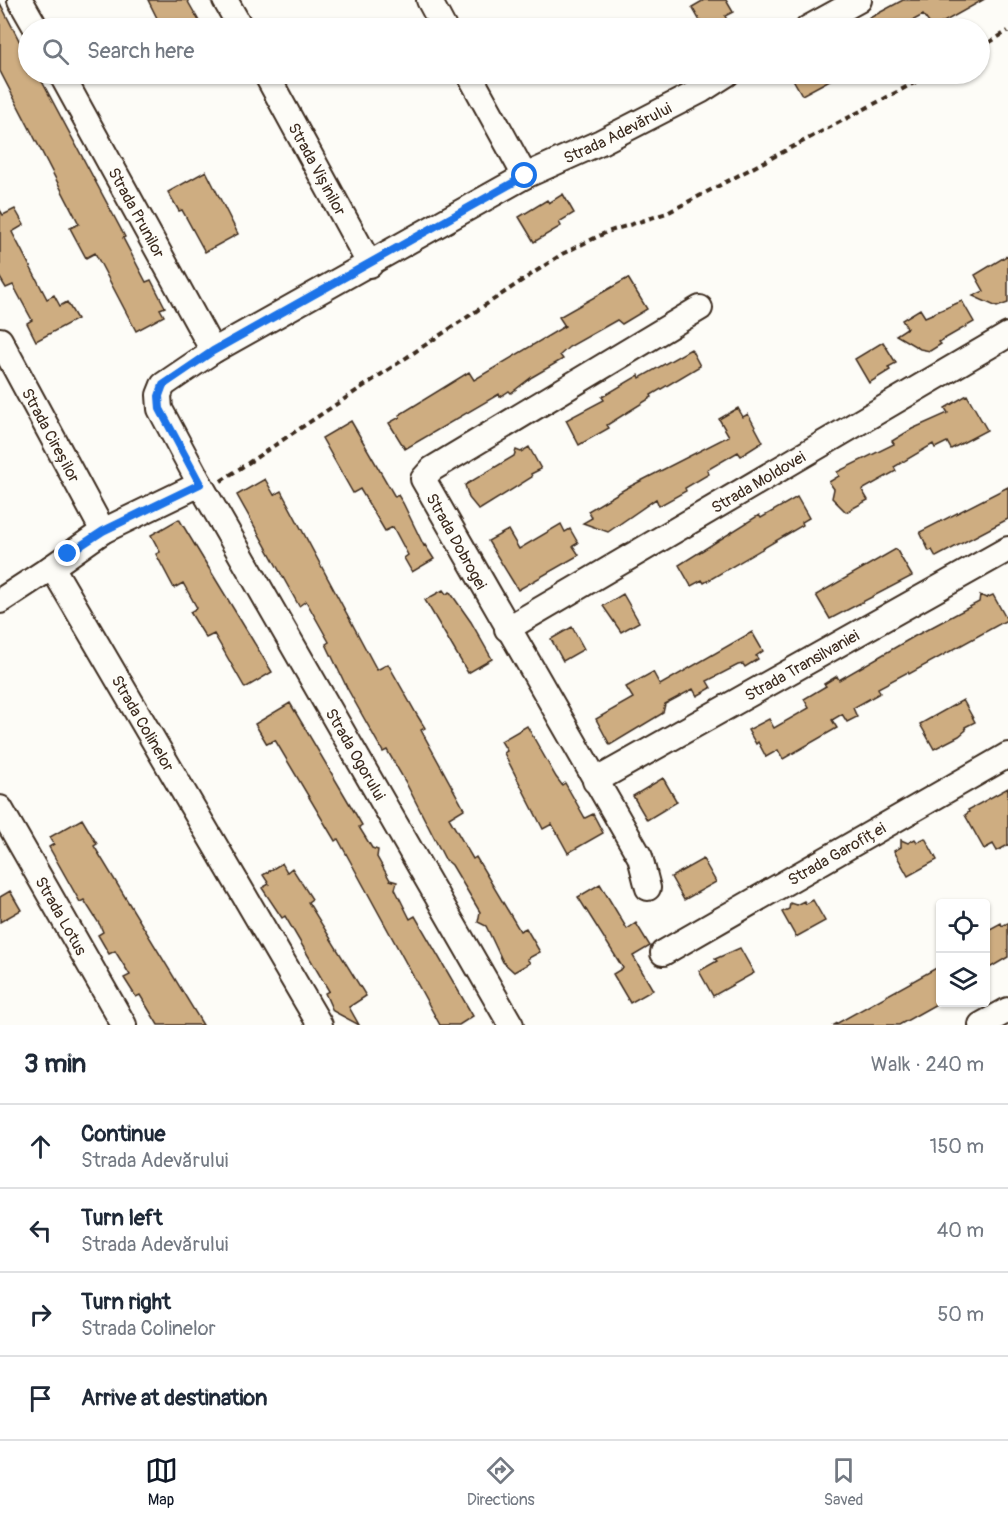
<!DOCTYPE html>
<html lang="en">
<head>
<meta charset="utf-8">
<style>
	:root { --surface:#fff; --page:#f6f6f7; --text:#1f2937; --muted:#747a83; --line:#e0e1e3; --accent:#111827 }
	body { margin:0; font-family:Pangolin,sans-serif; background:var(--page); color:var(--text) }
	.controls { position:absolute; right:18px; bottom:18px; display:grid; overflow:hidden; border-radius:6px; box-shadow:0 2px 4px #0004 }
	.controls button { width:54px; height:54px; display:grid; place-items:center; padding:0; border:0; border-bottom:2px solid var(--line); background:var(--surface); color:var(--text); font:30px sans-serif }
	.stop { position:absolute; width:18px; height:18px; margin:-14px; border:4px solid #1a73e8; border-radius:50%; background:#fff }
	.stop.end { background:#1a73e8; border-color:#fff; box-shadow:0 2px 6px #0008 }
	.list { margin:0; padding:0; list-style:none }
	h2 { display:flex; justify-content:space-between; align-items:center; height:78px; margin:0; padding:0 24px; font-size:26px }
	h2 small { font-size:20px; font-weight:400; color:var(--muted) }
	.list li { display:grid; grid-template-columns:39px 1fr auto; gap:18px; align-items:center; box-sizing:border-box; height:84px; padding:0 24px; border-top:2px solid var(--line) }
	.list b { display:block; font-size:22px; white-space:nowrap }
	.list p { margin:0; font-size:20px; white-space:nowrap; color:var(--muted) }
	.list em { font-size:20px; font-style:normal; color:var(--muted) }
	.icon { flex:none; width:33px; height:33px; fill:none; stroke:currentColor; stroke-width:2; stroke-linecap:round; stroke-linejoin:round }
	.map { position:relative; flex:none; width:1008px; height:1025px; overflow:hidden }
	.search { position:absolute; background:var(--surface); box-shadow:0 2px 4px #0004; left:18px; right:18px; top:18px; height:66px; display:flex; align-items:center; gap:15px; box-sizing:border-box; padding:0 21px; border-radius:33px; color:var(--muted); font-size:22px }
	.sheet { height:414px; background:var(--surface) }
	nav { display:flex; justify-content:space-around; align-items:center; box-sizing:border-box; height:84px; border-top:2px solid var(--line); background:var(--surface); font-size:16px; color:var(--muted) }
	nav a { display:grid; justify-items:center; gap:3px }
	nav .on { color:var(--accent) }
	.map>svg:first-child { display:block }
	.building { fill:#cead81; stroke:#3b2a1e; stroke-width:1.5 }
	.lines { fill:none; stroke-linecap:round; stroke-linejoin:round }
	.minor-casing { stroke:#3b2a1e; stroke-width:28 }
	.path { stroke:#3b2a1e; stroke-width:4; stroke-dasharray:6 4.5; stroke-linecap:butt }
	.minor { stroke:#fdfcf7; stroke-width:24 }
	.route { stroke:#1a73e8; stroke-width:8 }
	.labels { text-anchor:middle; stroke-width:4.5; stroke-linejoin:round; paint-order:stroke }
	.street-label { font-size:16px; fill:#3b2a1e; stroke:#fdfcf7 }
</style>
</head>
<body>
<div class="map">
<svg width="1008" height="1025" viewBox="0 0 1008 1025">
	<rect width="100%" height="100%" fill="#fdfcf7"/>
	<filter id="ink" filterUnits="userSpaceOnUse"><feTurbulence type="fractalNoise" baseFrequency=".0167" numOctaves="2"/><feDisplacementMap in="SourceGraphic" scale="12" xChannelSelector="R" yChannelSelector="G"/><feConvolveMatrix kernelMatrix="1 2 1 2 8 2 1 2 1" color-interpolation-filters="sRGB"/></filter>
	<g filter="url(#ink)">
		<path class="building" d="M148 0H187L203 28H162Z
			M704 0H726L733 12 725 16 727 20 719 24V28H704L692 7Z
			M903 0H983L933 28 923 15 899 28H851Z
			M0 3 28 58V74H38L125 237 123 238 146 282 151 280 165 307 160 309 164 316 136 331 95 253 86 258 70 228 79 224 0 71Z
			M790 74H841L802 95Z
			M206 171 238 234 205 252 182 210 179 211 168 192Z
			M563 194 574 213 559 222 561 226 534 242 519 217 547 200 549 203Z
			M15 209 24 225 12 232 47 299 54 295 60 306 67 302 77 319 36 341 27 323 32 320 13 285 6 288 0 278V210L3 215Z
			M1008 255V303L997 307 973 296 984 291 975 275Z
			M628 278 647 309 622 324 617 320 569 347 560 355 563 359 532 377 511 393 509 391 500 397 499 394 405 449 389 423 400 417 399 415 469 372 474 380 565 326 559 317Z
			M962 301 974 322 939 342 941 344 930 351 920 349 896 335 907 328 902 320 920 309 925 317Z
			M883 342 896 363 888 367 890 370 869 383 855 359Z
			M691 349 700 366 651 395 652 397 607 425 609 428 579 445 566 420 604 400 602 397 639 375 640 378Z
			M967 395 987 430 951 449 947 442 935 448 933 444 894 467 896 471 862 490 868 500 846 512 832 498 834 489 829 482 839 476 837 472 894 444 892 441 912 429 948 413 945 408Z
			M738 408 743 417 748 414 763 442 741 456 738 452 707 470 709 474 685 488 686 491 659 506 656 499 608 532 583 523 592 518 588 511 625 489 729 436 719 419Z
			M351 421 395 497 398 495 403 503 424 546 425 545 434 559 412 572 404 558 408 555 393 527 385 531 360 489 353 493 322 438Z
			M529 447 541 469 531 474 532 477 479 510 469 498 465 485 514 456 516 450 521 452Z
			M265 479 274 495 281 491 377 670 388 664 417 715 425 728 421 730 464 809 449 818 473 859 476 857 520 931 526 928 540 952 527 959 530 963 514 972 503 962 486 926 478 922 480 912 452 865 445 859 405 781 387 750 383 752 347 688 326 644 329 642 306 601 299 606 237 495Z
			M1008 487V519L936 557 932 550 929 551 920 532Z
			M797 497 809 518 802 522 803 525 704 583 702 580 691 586 679 565 759 515 761 518Z
			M179 519 272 672 245 688 214 634 206 638 190 612 197 608 183 583 174 588 156 554 160 552 151 535Z
			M561 524 565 532 570 529 578 543 573 546 579 555 518 590 488 541 508 530 519 549Z
			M896 549 912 576 830 619 816 595Z
			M443 590 446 594 450 592 471 622 492 659 468 673 425 600Z
			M623 594 639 622 621 632 603 606Z
			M980 595 986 598 993 595 1007 620 909 674 908 672 878 688 880 693 853 708 857 717 847 722 842 714 832 720 837 728 783 759 778 750 766 757 758 742 756 744 748 730 769 719 774 728 809 708 804 699 826 686 824 684 837 676 839 680 915 636 979 602Z
			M572 627 584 649 563 661 551 639Z
			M752 632 763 651 756 656 758 659 745 667 743 664 738 665 707 681 711 688 697 696 693 689 665 704 663 713 610 745 596 719 633 698 626 687 653 672 660 685Z
			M963 700 975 722 965 727 966 730 959 736 934 749 920 724Z
			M290 703 355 813 362 825 359 827 372 848 378 850 377 857 390 880 397 882 395 889 410 919 415 916 473 1016 459 1025H440L338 839 335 841 275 740 267 744 255 724Z
			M527 726 556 777 562 785 565 783 585 818 593 814 603 833 568 853 552 824 543 829 504 753 507 751 501 741Z
			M663 778 677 802 647 820 633 796Z
			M1008 788V845L997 851 993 844 984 849 965 815 969 812 968 810Z
			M82 819 97 844 94 846 203 1025H158L140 995 136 997 124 978 130 975 115 951 109 954 98 935 103 932 100 925 84 900 80 902 49 847 54 844 50 837Z
			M925 838 937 860 908 876 894 851 901 847V840L908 843 915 839 917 842Z
			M703 859 716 882 684 900 671 877Z
			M282 863 287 872 292 868 312 899 308 902 366 996 349 1007 359 1025 333 1011 325 993 329 991 285 916 282 918 262 888 269 884 263 875Z
			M600 884 627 929 636 923 650 946 633 956 653 990 630 1003 613 974 623 968 578 897Z
			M10 891 21 910 0 922V897Z
			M813 900 825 921 796 937 782 912 789 909 790 903 796 905 804 901 806 904Z
			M1001 923 1002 926 1008 923V957L986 970V936L990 934 988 930Z
			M740 948 754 973 713 996 699 971 717 961 715 959Z
			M940 966V1002L899 1025H834Z"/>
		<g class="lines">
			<defs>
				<g id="minor">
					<path d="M20 0 36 28"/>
					<path d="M225 0 241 28"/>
					<path d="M429 0 444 28"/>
					<path d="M808 28 859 0"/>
					<path id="s1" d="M61 74 213 351"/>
					<path id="s2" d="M266 74 370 265"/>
					<path d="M469 74 525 176"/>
					<path id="s3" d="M0 340 103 531"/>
					<path id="s4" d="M200 484 103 531 52 567 320 1025"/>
					<path d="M0 601 52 567"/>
					<path id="s5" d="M507 629 1008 335"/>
					<path id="s6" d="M595 781 1008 549"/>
					<path id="s7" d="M0 808 124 1025"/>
					<path d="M648 888 640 857 423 479 432 469 700 308"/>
					<path id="s8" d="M663 953 1008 755"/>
					<path id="s9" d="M511 1025 200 484 160 409 159 395 163 385 213 351 525 176 601 142 702 90 727 74"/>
					<path d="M981 1025 1008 1010"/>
				</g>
			</defs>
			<use href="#minor" class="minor-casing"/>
			<path class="path" d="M980 48 1008 31
				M221 481 562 254 607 232 667 213 931 74"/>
			<use href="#minor" class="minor"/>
		</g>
	</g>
	<g class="lines" filter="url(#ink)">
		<path class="route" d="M68 554 103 531 200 484 160 409 159 396 163 385 213 351 525 176"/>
	</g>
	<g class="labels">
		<g class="street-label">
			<text dy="6" stroke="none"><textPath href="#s9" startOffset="1254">Strada Adevărului</textPath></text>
			<text dy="6" stroke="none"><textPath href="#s2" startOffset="108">Strada Vișinilor</textPath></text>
			<text dy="6" stroke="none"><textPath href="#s1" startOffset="158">Strada Prunilor</textPath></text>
			<text dy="6" stroke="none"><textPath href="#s3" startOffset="108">Strada Cireșilor</textPath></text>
			<text dy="6" stroke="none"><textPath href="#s5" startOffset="291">Strada Moldovei</textPath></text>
			<text transform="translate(457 541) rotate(61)" y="6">Strada Dobrogei</text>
			<text dy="6" stroke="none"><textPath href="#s6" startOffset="237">Strada Transilvaniei</textPath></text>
			<text dy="6" stroke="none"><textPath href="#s4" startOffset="351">Strada Colinelor</textPath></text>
			<text transform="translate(356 754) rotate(60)" y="6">Strada Ogorului</text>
			<text dy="6" stroke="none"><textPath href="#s8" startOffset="200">Strada Garofiței</textPath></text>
			<text dy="6" stroke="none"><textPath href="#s7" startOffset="124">Strada Lotus</textPath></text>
		</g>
	</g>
</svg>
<div class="controls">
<button><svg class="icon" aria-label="locate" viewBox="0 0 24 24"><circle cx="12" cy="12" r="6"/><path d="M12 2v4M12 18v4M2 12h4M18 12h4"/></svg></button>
<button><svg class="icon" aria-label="layers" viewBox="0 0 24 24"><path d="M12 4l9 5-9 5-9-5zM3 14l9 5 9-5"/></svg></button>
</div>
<div class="stop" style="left:525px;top:176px"></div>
<div class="stop end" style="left:68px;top:554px"></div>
<div class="search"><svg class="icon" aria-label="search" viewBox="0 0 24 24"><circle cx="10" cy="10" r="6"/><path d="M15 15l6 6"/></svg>Search here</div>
</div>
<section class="sheet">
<h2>3 min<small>Walk · 240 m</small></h2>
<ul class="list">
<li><svg class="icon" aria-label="ahead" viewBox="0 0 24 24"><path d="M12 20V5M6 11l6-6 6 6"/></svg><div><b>Continue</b><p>Strada Adevărului</p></div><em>150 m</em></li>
<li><svg class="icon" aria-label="left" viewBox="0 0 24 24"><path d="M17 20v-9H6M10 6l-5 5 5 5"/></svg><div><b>Turn left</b><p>Strada Adevărului</p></div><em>40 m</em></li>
<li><svg class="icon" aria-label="right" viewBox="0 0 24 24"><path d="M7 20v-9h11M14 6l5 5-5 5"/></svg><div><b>Turn right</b><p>Strada Colinelor</p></div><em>50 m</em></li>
<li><svg class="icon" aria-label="arrive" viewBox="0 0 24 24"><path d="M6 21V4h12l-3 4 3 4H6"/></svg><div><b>Arrive at destination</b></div></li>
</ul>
</section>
<nav>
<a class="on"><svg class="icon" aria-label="map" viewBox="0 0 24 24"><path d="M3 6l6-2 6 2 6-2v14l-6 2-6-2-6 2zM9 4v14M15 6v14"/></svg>Map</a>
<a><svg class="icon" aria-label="directions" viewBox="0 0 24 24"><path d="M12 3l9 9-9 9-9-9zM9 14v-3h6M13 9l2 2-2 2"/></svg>Directions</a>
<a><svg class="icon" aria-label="saved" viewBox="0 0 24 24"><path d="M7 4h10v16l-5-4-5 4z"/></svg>Saved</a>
</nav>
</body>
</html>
